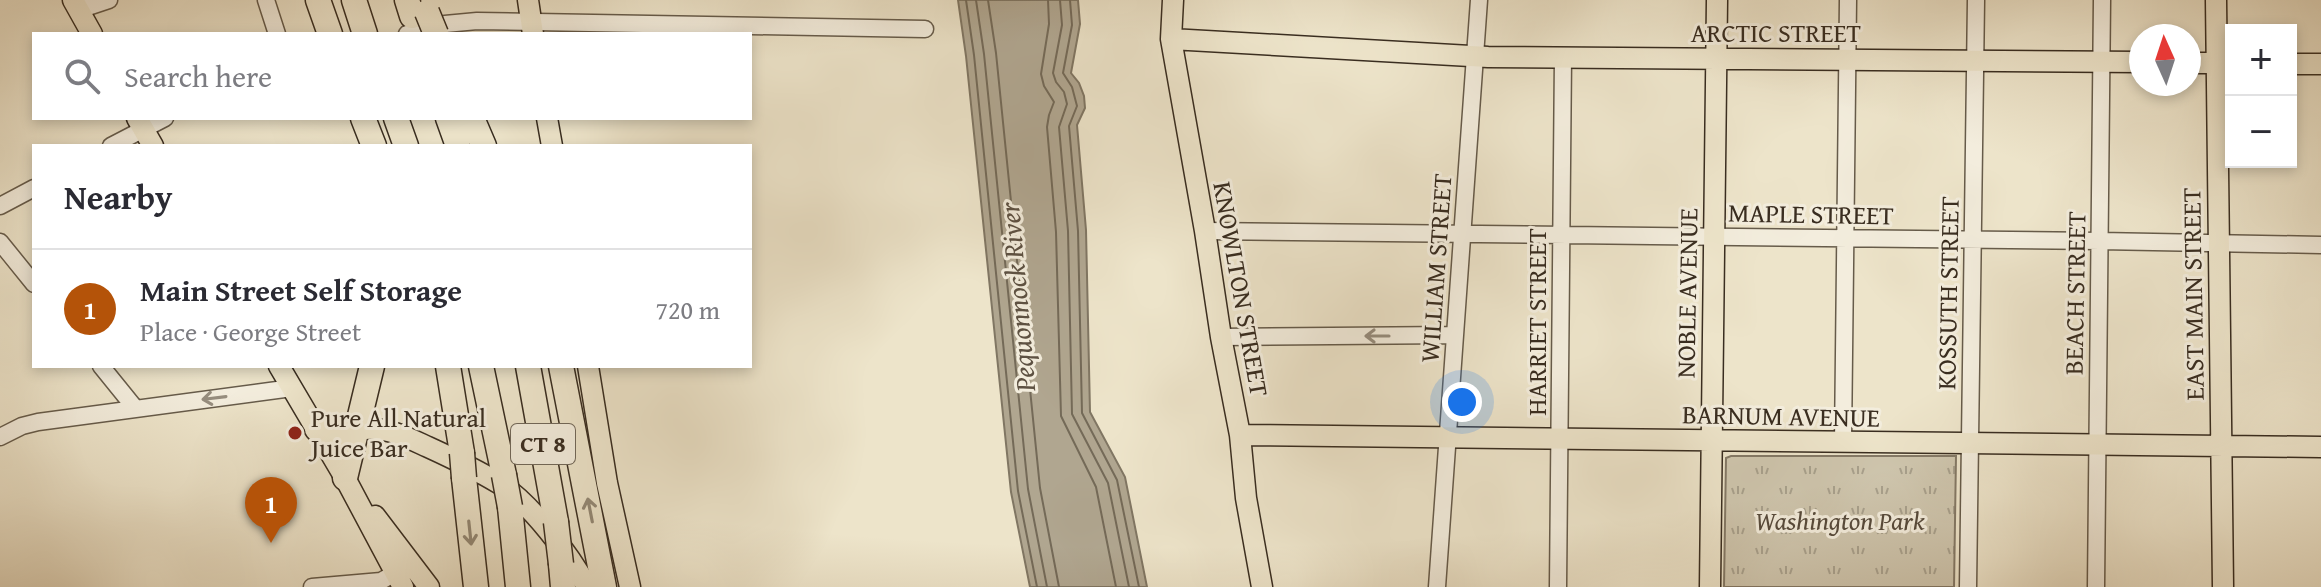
<!DOCTYPE html>
<html lang="en">
<head>
<meta charset="utf-8">
<style>
	:root { --surface:#fff; --page:#f7f7f7; --text:#2b2b33; --muted:#7c7c81; --line:#e1e1e2; --accent:#b45309 }
	body { margin:0; font-family:"Gentium Book Plus",serif; background:var(--page); color:var(--text) }
	.controls { position:absolute; right:24px; top:24px; display:grid; overflow:hidden; border-radius:0px; box-shadow:0 4px 12px #0003 }
	.controls button { width:72px; height:72px; display:grid; place-items:center; padding:0; border:0; border-bottom:2px solid var(--line); background:var(--surface); color:var(--text); font:40px sans-serif }
	.compass { position:absolute; left:2129px; top:24px; width:72px; height:72px; border-radius:50%; background:var(--surface); box-shadow:0 4px 12px #0003; rotate:357deg }
	.you { position:absolute; left:1462px; top:402px; width:28px; height:28px; margin:-20px; border:6px solid #fff; border-radius:50%; background:#1a73e8; box-shadow:0 0 0 12px #1a73e833 }
	.badge { display:grid; place-items:center; width:52px; height:52px; border-radius:50%; background:var(--accent); color:#fff; font-size:26px; font-weight:700 }
	.pin { position:absolute; translate:-50% -66px; filter:drop-shadow(0 2px 4px #0008) }
	.pin::after { content:''; position:absolute; top:42px; width:28px; height:24px; background:inherit; clip-path:polygon(0 0,100% 0,50% 100%) }
	.list { margin:0; padding:0; list-style:none }
	h2 { display:flex; justify-content:space-between; align-items:center; height:104px; margin:0; padding:0 32px; font-size:34px }
	h2 small { font-size:26px; font-weight:400; color:var(--muted) }
	.list li { display:grid; grid-template-columns:52px 1fr auto; gap:24px; align-items:center; box-sizing:border-box; height:120px; padding:0 32px; border-top:2px solid var(--line) }
	.list b { display:block; font-size:30px; white-space:nowrap }
	.list p { margin:0; font-size:26px; white-space:nowrap; color:var(--muted) }
	.list em { font-size:26px; font-style:normal; color:var(--muted) }
	.icon { flex:none; width:44px; height:44px; fill:none; stroke:currentColor; stroke-width:2; stroke-linecap:round; stroke-linejoin:round }
	.map { position:relative; flex:none; width:2321px; height:587px; overflow:hidden }
	.search { position:absolute; background:var(--surface); box-shadow:0 4px 12px #0003; left:32px; top:32px; width:720px; height:88px; display:flex; align-items:center; gap:20px; box-sizing:border-box; padding:0 28px; border-radius:0px; color:var(--muted); font-size:30px }
	.panel { position:absolute; background:var(--surface); box-shadow:0 4px 12px #0003; left:32px; top:144px; width:720px; height:224px; border-radius:0px }
	.map>svg:first-child { display:block }
	.grass { fill:url(#grass-tufts); stroke:#847966; stroke-width:2 }
	.water { fill:#b0a690; stroke:#807663; stroke-width:2 }
	.lines { fill:none; stroke-linecap:round; stroke-linejoin:round }
	.shore { stroke:#746a58; stroke-width:2 }
	.minor-casing { stroke:#665b4a; stroke-width:19 }
	.major-casing { stroke:#392d20; stroke-width:23 }
	.highway-casing { stroke:#392d20; stroke-width:27 }
	.minor { stroke:#f3eddd; stroke-width:16 }
	.major { stroke:#ede4ca; stroke-width:20 }
	.highway { stroke:#ede4ca; stroke-width:24 }
	.highway-bridge-casing { stroke:#392d20; stroke-width:27; stroke-linecap:butt }
	.highway-bridge { stroke:#ede4ca; stroke-width:24 }
	.oneway { stroke:#968d7e }
	.oneway2 { stroke:#938875 }
	.poi-dot { fill:#8f2418; stroke:#f3eddd; stroke-width:3 }
	.labels { text-anchor:middle; stroke-width:6; stroke-linejoin:round; paint-order:stroke }
	.shield { fill:#f3eddd; stroke:#716759; stroke-width:2 }
	.shield-label { font-size:24px; font-weight:bold; fill:#392d20 }
	.street-label { font-size:26px; fill:#392d20; stroke:#f3eddd }
	.poi-label { font-size:26px; fill:#392d20; stroke:#f3eddd; text-anchor:start }
	.park-label { font-size:26px; font-style:italic; fill:#574b3c; stroke:#f3eddd }
	.water-label { font-size:28px; font-style:italic; fill:#5d5142; stroke:#f3eddd }
</style>
</head>
<body>
<div class="map">
<svg width="2321" height="587" viewBox="0 0 2321 587">
	<defs>
		<pattern id="grass-tufts" width="24" height="20" patternUnits="userSpaceOnUse" patternTransform="scale(2)"><rect width="24" height="20" fill="#cec5ad"/><path d="M3 7l-1-3M5 7V3M7 7l1-3M15 17l-1-3M17 17v-4M19 17l1-3" fill="none" stroke="#a8a08c"/></pattern>
	</defs>
	<rect width="100%" height="100%" fill="#ede4ca"/>
	<filter id="stains"><feTurbulence type="fractalNoise" baseFrequency=".0025" numOctaves="4"/><feColorMatrix values="0 0 0 0 .2 0 0 0 0 .09 0 0 0 0 .02 0 0 0 .5 -.17"/></filter>
	<radialGradient id="worn" r=".72"><stop offset=".6" stop-color="#630" stop-opacity="0"/><stop offset="1" stop-color="#630" stop-opacity=".3"/></radialGradient>
	<path class="grass" d="M1731 456H1956L1954 587H1724L1726 458Z"/>
	<path class="water" d="M958 0H1078L1080 24 1071 73 1079 83 1084 96 1085 108 1077 125 1086 230 1090 412 1125 477 1147 587H1030L1011 492 966 56Z"/>
	<g class="lines">
		<path class="shore" d="M966 0 974 55 1018 491 1037 587
			M976 0 984 54 1028 489 1047 587
			M988 0 996 53 1040 488 1059 587
			M1048 0 1049 24 1041 74 1044 86 1054 102 1049 115 1047 127 1056 232 1061 416 1096 487 1116 587
			M1060 0 1062 25 1053 73 1056 82 1064 92 1067 104 1059 127 1068 231 1072 414 1108 483 1129 587
			M1070 0 1072 25 1063 73 1072 87 1077 106 1069 126 1078 231 1082 413 1117 480 1139 587"/>
		<defs>
			<path id="minor" d="M266 0 277 34
				M79 10 109 0
				M407 34 445 24 477 21 925 29
				M111 146 165 118
				M0 206 34 188
				M1205 231 2100 241 2321 245
				M0 242 34 284
				M1221 337 1455 335
				M101 366 135 408
				M0 437 22 426 38 422 292 388
				M1843 442 1848 0
				M312 587 381 581 406 567
				M1437 587 1479 0
				M1558 587 1563 57
				M1968 587 1976 0
				M2096 587 2102 0"/>
			<path id="major" d="M73 0 92 34
				M528 0 533 34
				M1173 0 1171 39 1205 231 1221 337 1240 435 1246 498 1262 587
				M2216 0 2223 587
				M1171 39 1488 57 2141 62
				M2189 63H2231
				M2291 64H2321
				M137 118 153 146
				M547 118 552 146
				M279 366 345 478 403 587
				M588 366 607 483 630 587
				M357 430C384 425 404 436 428 447 452 458 477 470 500 484 530 503 570 555 587 587
				M1240 435 2321 447
				M375 516 429 587
				M1710 587 1717 0"/>
			<path id="highway" d="M318 0 330 34
				M354 0 365 34
				M407 0 412 16
				M363 118 374 146
				M396 118 406 146
				M448 118 458 146
				M472 118 484 146
				M448 366 462 453
				M481 366 504 475
				M528 366 556 522
				M561 366 604 587
				M317 429 341 432 357 430
				M345 478 372 366
				M464 478 476 587
				M510 507 518 587
				M561 564 563 587"/>
		</defs>
		<use href="#minor" class="minor-casing"/>
		<use href="#major" class="major-casing"/>
		<use href="#highway" class="highway-casing"/>
		<use href="#minor" class="minor"/>
		<use href="#major" class="major"/>
		<use href="#highway" class="highway"/>
		<defs>
			<path id="highway-bridge" d="M427 12 436 34
				M462 453 464 478
				M504 475 510 507
				M556 522 561 564"/>
		</defs>
		<use href="#highway-bridge" class="highway-bridge-casing"/>
		<use href="#highway-bridge" class="highway-bridge"/>
	</g>
	<defs><path id="oneway-shaft" d="M-6 0H5M1.5-3L5.5 0L1.5 3" fill="none" stroke-width="1.6" stroke-linecap="round" stroke-linejoin="round" transform="scale(2)"/></defs>
	<g class="oneway">
		<use href="#oneway-shaft" transform="translate(1377 336) rotate(180)"/>
		<use href="#oneway-shaft" transform="translate(214 398) rotate(173)"/>
	</g>
	<g class="oneway2">
		<use href="#oneway-shaft" transform="translate(590 510) rotate(-101)"/>
		<use href="#oneway-shaft" transform="translate(470 533) rotate(84)"/>
	</g>
	<circle class="poi-dot" cx="295" cy="433" r="8"/>
	<g class="labels">
		<rect class="shield" x="511" y="424" width="64" height="40" rx="6"/>
		<g class="shield-label">
			<text x="543" y="452">CT 8</text>
		</g>
		<g class="street-label">
			<text x="1776" y="42">ARCTIC STREET</text>
			<text transform="translate(1811 214) rotate(1)" y="9">MAPLE STREET</text>
			<text transform="translate(1436 268) rotate(-86)" y="9">WILLIAM STREET</text>
			<text transform="translate(1241 289) rotate(80)" y="9">KNOWLTON STREET</text>
			<text transform="translate(1687 293) rotate(-89)" y="9">NOBLE AVENUE</text>
			<text transform="translate(1948 293) rotate(-89)" y="9">KOSSUTH STREET</text>
			<text transform="translate(2075 293) rotate(-89)" y="9">BEACH STREET</text>
			<text transform="translate(2193 294) rotate(-91)" y="9">EAST MAIN STREET</text>
			<text transform="translate(1537 322) rotate(-90)" y="9">HARRIET STREET</text>
			<text transform="translate(1781 416) rotate(1)" y="9">BARNUM AVENUE</text>
		</g>
		<g class="poi-label">
			<text x="311" y="427">Pure All Natural<tspan x="311" dy="30">Juice Bar</tspan></text>
		</g>
		<g class="park-label">
			<text x="1840" y="530">Washington Park</text>
		</g>
		<g class="water-label">
			<text transform="translate(1017 297) rotate(-95)" y="10">Pequonnock River</text>
		</g>
	</g>
	<rect width="100%" height="100%" filter="url(#stains)"/>
	<rect width="100%" height="100%" fill="url(#worn)"/>
</svg>
<div class="controls">
<button>+</button>
<button>−</button>
</div>
<svg class="compass" viewBox="-18 -18 36 36"><path d="M0-13l5 13h-10z" fill="#e53935"/><path d="M0 13l5-13h-10z" fill="#7c7c81"/></svg>
<div class="you"></div>
<div class="pin badge" style="left:271px;top:543px">1</div>
<div class="search"><svg class="icon" aria-label="search" viewBox="0 0 24 24"><circle cx="10" cy="10" r="6"/><path d="M15 15l6 6"/></svg>Search here</div>
<section class="panel">
<h2>Nearby<small></small></h2>
<ul class="list">
<li><span class="badge">1</span><div><b>Main Street Self Storage</b><p>Place · George Street</p></div><em>720 m</em></li>
</ul>
</section>
</div>
</body>
</html>
